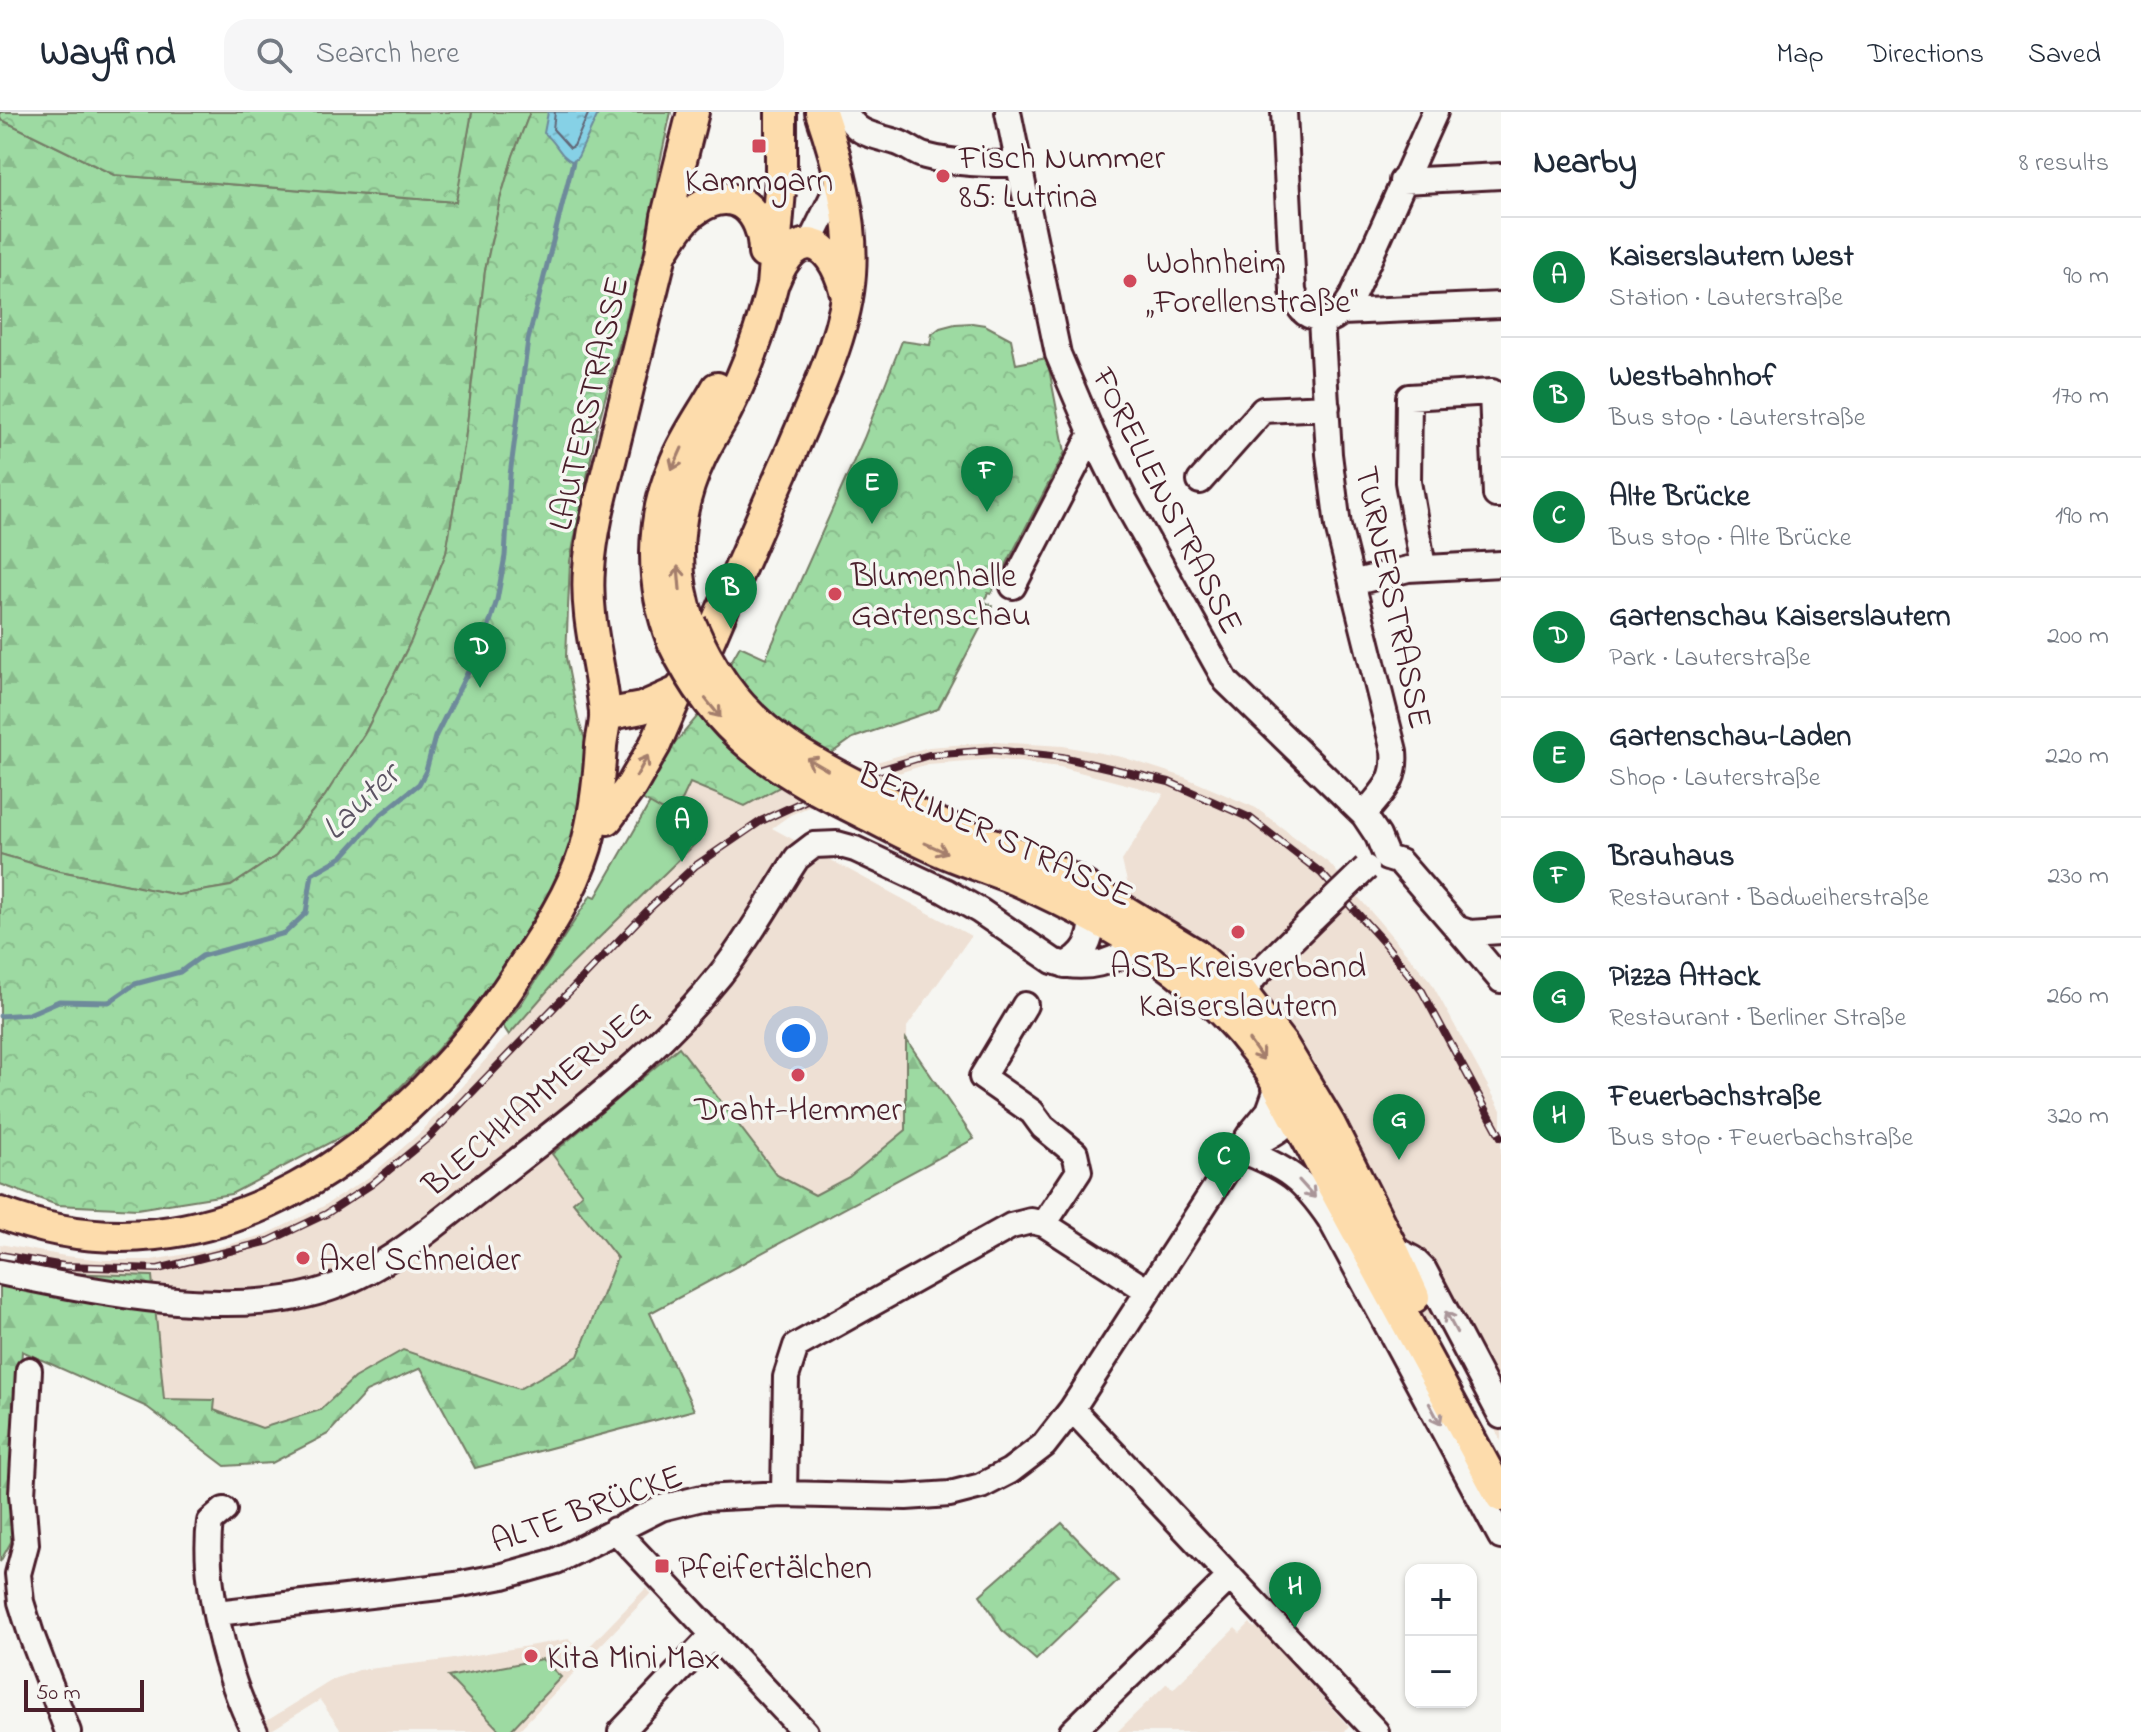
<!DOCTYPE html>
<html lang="en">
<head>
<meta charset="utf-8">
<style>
	:root { --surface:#fff; --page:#f6f6f7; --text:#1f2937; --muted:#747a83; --line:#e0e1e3; --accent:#0b8043 }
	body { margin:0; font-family:"Indie Flower",sans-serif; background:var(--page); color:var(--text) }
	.controls { position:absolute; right:24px; bottom:24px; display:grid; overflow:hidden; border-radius:16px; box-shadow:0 2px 6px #0004 }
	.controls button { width:72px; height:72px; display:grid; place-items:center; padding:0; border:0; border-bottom:2px solid var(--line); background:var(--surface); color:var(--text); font:40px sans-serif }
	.scale { position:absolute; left:24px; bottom:20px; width:120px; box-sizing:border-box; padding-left:8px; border:4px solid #4a1f2b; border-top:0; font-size:22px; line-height:28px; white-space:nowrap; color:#4a1f2b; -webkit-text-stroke:6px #f6f6f2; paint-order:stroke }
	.you { position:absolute; left:796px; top:926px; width:28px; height:28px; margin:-20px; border:6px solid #fff; border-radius:50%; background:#1a73e8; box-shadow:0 0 0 12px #1a73e833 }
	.badge { display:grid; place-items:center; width:52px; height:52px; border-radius:50%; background:var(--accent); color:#fff; font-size:26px; font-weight:700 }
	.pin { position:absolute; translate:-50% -66px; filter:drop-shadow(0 2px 4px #0008) }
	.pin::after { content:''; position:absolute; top:42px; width:28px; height:24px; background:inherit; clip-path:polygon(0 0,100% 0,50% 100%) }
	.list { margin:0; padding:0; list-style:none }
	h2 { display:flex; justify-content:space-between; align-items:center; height:104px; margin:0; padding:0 32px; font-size:34px }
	h2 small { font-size:26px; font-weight:400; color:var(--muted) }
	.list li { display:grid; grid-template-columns:52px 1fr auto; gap:24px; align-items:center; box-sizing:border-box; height:120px; padding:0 32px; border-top:2px solid var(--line) }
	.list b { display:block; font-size:30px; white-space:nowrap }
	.list p { margin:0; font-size:26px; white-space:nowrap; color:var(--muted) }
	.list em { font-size:26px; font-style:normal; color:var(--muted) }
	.icon { flex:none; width:44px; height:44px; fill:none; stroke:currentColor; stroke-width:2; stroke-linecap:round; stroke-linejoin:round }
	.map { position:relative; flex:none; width:1501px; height:1620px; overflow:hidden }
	header { display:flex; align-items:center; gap:48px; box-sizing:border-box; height:112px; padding:0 40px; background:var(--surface); border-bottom:2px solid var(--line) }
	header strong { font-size:38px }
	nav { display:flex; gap:44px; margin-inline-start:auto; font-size:28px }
	.search { width:560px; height:72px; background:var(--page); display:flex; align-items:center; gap:20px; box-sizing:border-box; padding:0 28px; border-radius:24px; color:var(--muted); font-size:30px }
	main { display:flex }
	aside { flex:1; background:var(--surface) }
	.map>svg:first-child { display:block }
	.built { fill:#eee0d4 }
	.grass { fill:#9ddaa2; stroke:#747c66; stroke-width:2 }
	.forest { fill:url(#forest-firs); stroke:#747c66; stroke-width:2 }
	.park { fill:url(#park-crowns); stroke:#747c66; stroke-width:2 }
	.water { fill:url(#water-ripples); stroke:#6e8a9b; stroke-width:2 }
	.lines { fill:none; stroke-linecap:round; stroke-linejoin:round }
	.shore { stroke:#626676; stroke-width:2 }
	.stream { stroke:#6e8a9b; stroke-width:5 }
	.minor-casing { stroke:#4a1f2b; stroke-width:30 }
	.major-casing { stroke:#4a1f2b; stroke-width:36 }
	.minor { stroke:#f6f6f2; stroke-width:24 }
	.major { stroke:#fddcac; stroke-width:30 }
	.rail-casing { stroke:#4a1f2b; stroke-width:8 }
	.rail { stroke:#f6f6f2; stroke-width:5; stroke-dasharray:15; stroke-linecap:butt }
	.minor-bridge-casing { stroke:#4a1f2b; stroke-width:30; stroke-linecap:butt }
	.major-bridge-casing { stroke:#4a1f2b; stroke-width:36; stroke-linecap:butt }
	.minor-bridge { stroke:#f6f6f2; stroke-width:24 }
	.major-bridge { stroke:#fddcac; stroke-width:30 }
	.oneway { stroke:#a47e6c }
	.oneway2 { stroke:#a99598 }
	.poi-dot { fill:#d1495b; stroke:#f6f6f2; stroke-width:3 }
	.labels { text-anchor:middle; stroke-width:7; stroke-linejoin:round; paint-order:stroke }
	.poi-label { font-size:34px; fill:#4a1f2b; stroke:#f6f6f2; text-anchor:start }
	.street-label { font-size:34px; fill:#4a1f2b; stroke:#f6f6f2 }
	.water-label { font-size:36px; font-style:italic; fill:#5c5463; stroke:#f6f6f2 }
</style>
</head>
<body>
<header>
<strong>Wayfind</strong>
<div class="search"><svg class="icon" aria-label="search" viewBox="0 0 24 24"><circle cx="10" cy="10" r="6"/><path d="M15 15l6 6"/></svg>Search here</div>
<nav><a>Map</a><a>Directions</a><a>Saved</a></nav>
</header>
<main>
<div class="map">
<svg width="1501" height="1620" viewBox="0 0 1501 1620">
	<defs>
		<pattern id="forest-firs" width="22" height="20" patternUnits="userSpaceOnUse" patternTransform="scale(2)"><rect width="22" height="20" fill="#9ddaa2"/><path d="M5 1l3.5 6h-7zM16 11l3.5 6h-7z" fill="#89bb8c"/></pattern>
		<pattern id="park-crowns" width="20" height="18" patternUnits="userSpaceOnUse" patternTransform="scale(2)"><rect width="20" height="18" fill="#9ddaa2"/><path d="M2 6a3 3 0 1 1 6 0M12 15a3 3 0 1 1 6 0" fill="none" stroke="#89bb8c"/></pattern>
		<pattern id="water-ripples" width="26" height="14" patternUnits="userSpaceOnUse" patternTransform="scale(2)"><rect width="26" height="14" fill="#86d1e6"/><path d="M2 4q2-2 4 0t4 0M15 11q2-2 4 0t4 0" fill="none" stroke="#75b3c5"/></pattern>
	</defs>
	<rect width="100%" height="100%" fill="#f6f6f2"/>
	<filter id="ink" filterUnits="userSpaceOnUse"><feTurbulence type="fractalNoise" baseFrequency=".0125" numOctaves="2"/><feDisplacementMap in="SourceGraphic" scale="16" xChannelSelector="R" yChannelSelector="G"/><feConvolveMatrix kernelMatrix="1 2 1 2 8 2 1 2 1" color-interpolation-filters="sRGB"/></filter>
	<g filter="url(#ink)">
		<path class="built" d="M994 630 1063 634 1122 645 1184 665 1256 696 1330 752 1431 870 1501 998V1329L1434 1206 1402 1223 1237 930 1146 848 1122 749 1164 682 1060 655 994 647 928 652 862 672 790 703 772 716 971 824 907 915 906 1018 849 1065 815 1083 777 1063 680 935 583 1083 574 1090 617 1146 578 1244 519 1277 403 1238 354 1266 320 1298 262 1316 214 1298V1288L164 1287 104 1164 63 1161 0 1149V1132L65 1144 105 1148H151L205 1139 267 1122 322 1095 369 1065 422 1019 562 862 704 723 674 705 690 670 745 694 798 665 852 657 929 635Z
			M646 1476 651 1481 517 1620H342L320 1588 270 1619 265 1610 334 1567 359 1558 447 1548 569 1527 584 1540Z
			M1250 1511 1254 1516 1257 1514 1349 1615 1344 1620H1117L1167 1571 1173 1577 1235 1516 1240 1521Z"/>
		<path class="grass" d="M650 691 704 723 562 862 509 923 503 914 521 892 591 783 596 785Z
			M542 1547 561 1565 509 1620H501L448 1565Z"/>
		<path class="forest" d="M472 0H530L513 44 500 88 485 159 465 329 446 441 411 529 365 621 325 684 276 744 231 774 178 783 55 758 0 742V7L114 63 455 90Z
			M906 927 974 1027 650 1201 694 1298 475 1356 421 1256 366 1280 328 1322 272 1351 225 1354 147 1295 22 1239 13 1381 16 1421 0 1450V1149L63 1161 152 1164 164 1287 215 1288 214 1298 262 1316 320 1298 354 1266 403 1238 519 1277 578 1244 617 1146 573 1090 582 1082 552 1042 679 935 777 1063 815 1083 849 1065 906 1018Z"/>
		<path class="park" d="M0 0H472L456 90 114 63 0 7Z
			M530 0H671L658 59 654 106 597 316 570 449 566 545 578 607 588 636V691L565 760 556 769 492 874 437 938 362 1014 231 1082 137 1097 57 1093 0 1072V742L55 758 178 783 231 774 276 744 325 684 365 621 411 529 446 441 465 329 485 159 500 88 513 44Z
			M972 211 985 213 1011 227 1016 252 1047 246 1065 340 991 482 988 481 984 489 992 494 938 597 853 626 798 665 745 694 690 671 674 705 642 687 676 630 706 594 740 534 766 546 864 326 902 229 930 233 932 222 940 216 955 212Z
			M1062 1411 1118 1469 1036 1548 1002 1518 980 1483Z"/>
		<path class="water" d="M548 0H599L578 45 573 50C559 44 557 30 544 21Z"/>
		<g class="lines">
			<path class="shore" d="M555 0 553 17 570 36 574 34 589 0"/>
			<path class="stream" d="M0 904 29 902 59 889 109 890 135 872 180 860 202 844 285 821 306 801 312 762 342 745 378 705 419 672 426 659 435 625 485 526 497 488 505 444 510 363 528 228 573 50"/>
			<defs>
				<path id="minor" d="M846 0C856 24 875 23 896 30 907 33 914 41 925 44 954 52 987 52 1018 52
					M1008 0 1058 242 1092 322 1124 387 1226 569 1364 703 1378 724 1387 746
					M1284 0 1293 179C1298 196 1303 204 1321 207L1329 342 1338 414 1394 639C1397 671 1382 679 1364 703
					M1402 69 1501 64
					M809 133 836 78 839 64
					M1342 200 1352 185 1435 0
					M1333 206 1342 200 1501 193
					M1200 369 1263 298 1327 295
					M1423 455 1408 370 1409 285 1492 280 1496 383H1501
					M1352 471 1408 457 1501 452
					M1013 474 1092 322
					M1387 746 1400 750 1458 817 1470 821 1501 819
					M1458 817 1501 868
					M1065 853C1086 842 1091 830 1093 807
					M1025 893 982 965 1032 1000 1043 1015 1075 1041 1079 1059 1044 1112
					M1234 896 1254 865 1314 806
					M1241 1038C1287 1056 1302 1066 1330 1107L1501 1425
					M1242 1038C1266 1026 1290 1016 1303 991
					M1392 1136 1413 1147 1424 1158 1501 1304
					M0 1160C93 1180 232 1208 324 1178 382 1160 430 1117 477 1080 563 1013 651 949 720 863 749 827 772 784 797 746L814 733 837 732 855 737 945 779 980 799 1053 849C1087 861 1112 849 1142 833
					M29 1258 22 1382 26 1432 18 1462 21 1490 31 1522 68 1620
					M1072 1297 1376 1620
					M784 1382 786 1265 796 1234 1011 1114 1031 1109 1044 1112 1148 1179
					M224 1398 210 1410C202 1468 227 1568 255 1620
					M615 1418 805 1620
					M217 1501 456 1473 503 1464 556 1449 661 1396 702 1386 784 1382 906 1385 950 1382 981 1374 1010 1359 1044 1333 1072 1297 1250 1022 1269 999 1278 974
					M621 1620 714 1522
					M1072 1620 1230 1465"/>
				<path id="major" d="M664 137C673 123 683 106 697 97 736 71 764 100 764 141
					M774 169C797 112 831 126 845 178
					M690 511C670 456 676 396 701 344 709 327 720 312 728 295 747 257 762 216 772 174L781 67V0
					M673 530C650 472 650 408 675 351 686 324 703 301 717 276
					M605 603 642 596 678 580
					M886 689 948 716 1025 744 1075 769 1195 842 1242 881 1283 934 1330 1013 1392 1136 1414 1185
					M866 702C889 714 913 726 937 737 963 749 991 757 1017 768 1118 813 1209 866 1271 960L1501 1384
					M607 707 632 673 655 633 678 580 689 567 705 538C734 470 763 403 793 336 816 281 846 222 850 162 854 108 838 50 821 0
					M0 1101C213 1183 406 1032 518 862 544 823 572 781 586 735 595 702 599 668 601 634 602 623 606 611 605 600 600 551 585 506 589 457 592 413 605 371 615 329 631 266 646 204 661 142L667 104 693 0"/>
			</defs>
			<use href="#minor" class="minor-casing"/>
			<use href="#major" class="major-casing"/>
			<use href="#minor" class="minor"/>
			<use href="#major" class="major"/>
			<defs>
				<path id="rail" d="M0 1143 64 1154 158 1157 269 1129 326 1102 372 1072 429 1025 651 795 695 754 761 709 856 665 929 643 994 638 1062 645 1169 670 1250 706 1321 761 1385 832 1422 879 1501 1025"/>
			</defs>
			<use href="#rail" class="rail-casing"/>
			<use href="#rail" class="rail"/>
			<defs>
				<path id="minor-bridge" d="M1314 806 1366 756"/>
				<path id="major-bridge" d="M690 511C734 614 791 640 886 689
					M673 530C717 624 777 658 866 702"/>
			</defs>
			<use href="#minor-bridge" class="minor-bridge-casing"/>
			<use href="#major-bridge" class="major-bridge-casing"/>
			<use href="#minor-bridge" class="minor-bridge"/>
			<use href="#major-bridge" class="major-bridge"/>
		</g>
		<defs><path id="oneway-shaft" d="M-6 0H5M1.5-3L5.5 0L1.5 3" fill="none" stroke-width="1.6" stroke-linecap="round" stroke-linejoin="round" transform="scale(2)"/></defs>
		<g class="oneway">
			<use href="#oneway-shaft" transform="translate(677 347) rotate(114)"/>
			<use href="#oneway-shaft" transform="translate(679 466) rotate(-95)"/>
			<use href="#oneway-shaft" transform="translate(713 596) rotate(51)"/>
			<use href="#oneway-shaft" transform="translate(817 652) rotate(-150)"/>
			<use href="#oneway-shaft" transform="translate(642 654) rotate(-61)"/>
			<use href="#oneway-shaft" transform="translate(936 736) rotate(24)"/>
			<use href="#oneway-shaft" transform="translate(1256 938) rotate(54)"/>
		</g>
		<g class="oneway2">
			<use href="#oneway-shaft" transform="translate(1307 1077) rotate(48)"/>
			<use href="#oneway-shaft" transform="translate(1451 1210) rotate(-118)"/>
			<use href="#oneway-shaft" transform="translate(1435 1302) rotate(62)"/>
		</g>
	</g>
	<g class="poi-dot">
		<rect x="751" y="26" width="16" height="16" rx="4"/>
		<circle cx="943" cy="64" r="8"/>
		<circle cx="1130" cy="169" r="8"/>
		<circle cx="835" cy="482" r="8"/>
		<circle cx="1238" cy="820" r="8"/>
		<circle cx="798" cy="963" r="8"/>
		<circle cx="303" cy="1146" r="8"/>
		<rect x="654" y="1446" width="16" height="16" rx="4"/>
		<circle cx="531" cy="1544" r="8"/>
	</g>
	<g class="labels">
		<g class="poi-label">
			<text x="959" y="56">Fisch Nummer<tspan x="959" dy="39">85: Lutrina</tspan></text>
			<text x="759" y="79" text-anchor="middle">Kammgarn</text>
			<text x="1146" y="161">Wohnheim<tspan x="1146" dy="39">„Forellenstraße“</tspan></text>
			<text x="851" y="474">Blumenhalle<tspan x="851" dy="39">Gartenschau</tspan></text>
			<text x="1238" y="865" text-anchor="middle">ASB-Kreisverband<tspan x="1238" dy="39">Kaiserslautern</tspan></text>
			<text x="798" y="1008" text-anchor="middle">Draht-Hemmer</text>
			<text x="319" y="1158">Axel Schneider</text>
			<text x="678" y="1466">Pfeifertälchen</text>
			<text x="547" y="1556">Kita Mini Max</text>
		</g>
		<g class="street-label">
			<text transform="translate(587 291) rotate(-77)" y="12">LAUTERSTRASSE</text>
			<text transform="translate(1169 388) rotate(63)" y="12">FORELLENSTRASSE</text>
			<text transform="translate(1395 485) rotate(78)" y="12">TURNERSTRASSE</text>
			<text transform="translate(996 721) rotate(25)" y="12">BERLINER STRASSE</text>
			<text transform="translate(535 985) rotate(-40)" y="12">BLECHHAMMERWEG</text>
			<text transform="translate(586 1395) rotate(-20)" y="12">ALTE BRÜCKE</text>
		</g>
		<g class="water-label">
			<text transform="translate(359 688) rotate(-44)" y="13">Lauter</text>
		</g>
	</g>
</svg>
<div class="controls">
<button>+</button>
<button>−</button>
</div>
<div class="scale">50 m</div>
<div class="you"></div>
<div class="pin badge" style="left:682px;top:750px">A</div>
<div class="pin badge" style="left:731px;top:517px">B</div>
<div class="pin badge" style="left:1224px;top:1086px">C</div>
<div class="pin badge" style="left:480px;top:576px">D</div>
<div class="pin badge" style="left:872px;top:412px">E</div>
<div class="pin badge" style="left:987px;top:400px">F</div>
<div class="pin badge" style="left:1399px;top:1048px">G</div>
<div class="pin badge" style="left:1295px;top:1516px">H</div>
</div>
<aside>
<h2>Nearby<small>8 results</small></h2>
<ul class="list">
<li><span class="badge">A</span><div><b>Kaiserslautern West</b><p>Station · Lauterstraße</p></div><em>90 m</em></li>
<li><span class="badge">B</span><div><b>Westbahnhof</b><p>Bus stop · Lauterstraße</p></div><em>170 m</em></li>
<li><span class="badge">C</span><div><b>Alte Brücke</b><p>Bus stop · Alte Brücke</p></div><em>190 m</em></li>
<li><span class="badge">D</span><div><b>Gartenschau Kaiserslautern</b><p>Park · Lauterstraße</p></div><em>200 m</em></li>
<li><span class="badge">E</span><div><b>Gartenschau-Laden</b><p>Shop · Lauterstraße</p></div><em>220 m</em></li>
<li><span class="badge">F</span><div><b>Brauhaus</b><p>Restaurant · Badweiherstraße</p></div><em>230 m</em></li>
<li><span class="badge">G</span><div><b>Pizza Attack</b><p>Restaurant · Berliner Straße</p></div><em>260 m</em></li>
<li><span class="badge">H</span><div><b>Feuerbachstraße</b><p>Bus stop · Feuerbachstraße</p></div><em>320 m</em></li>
</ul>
</aside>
</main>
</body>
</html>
